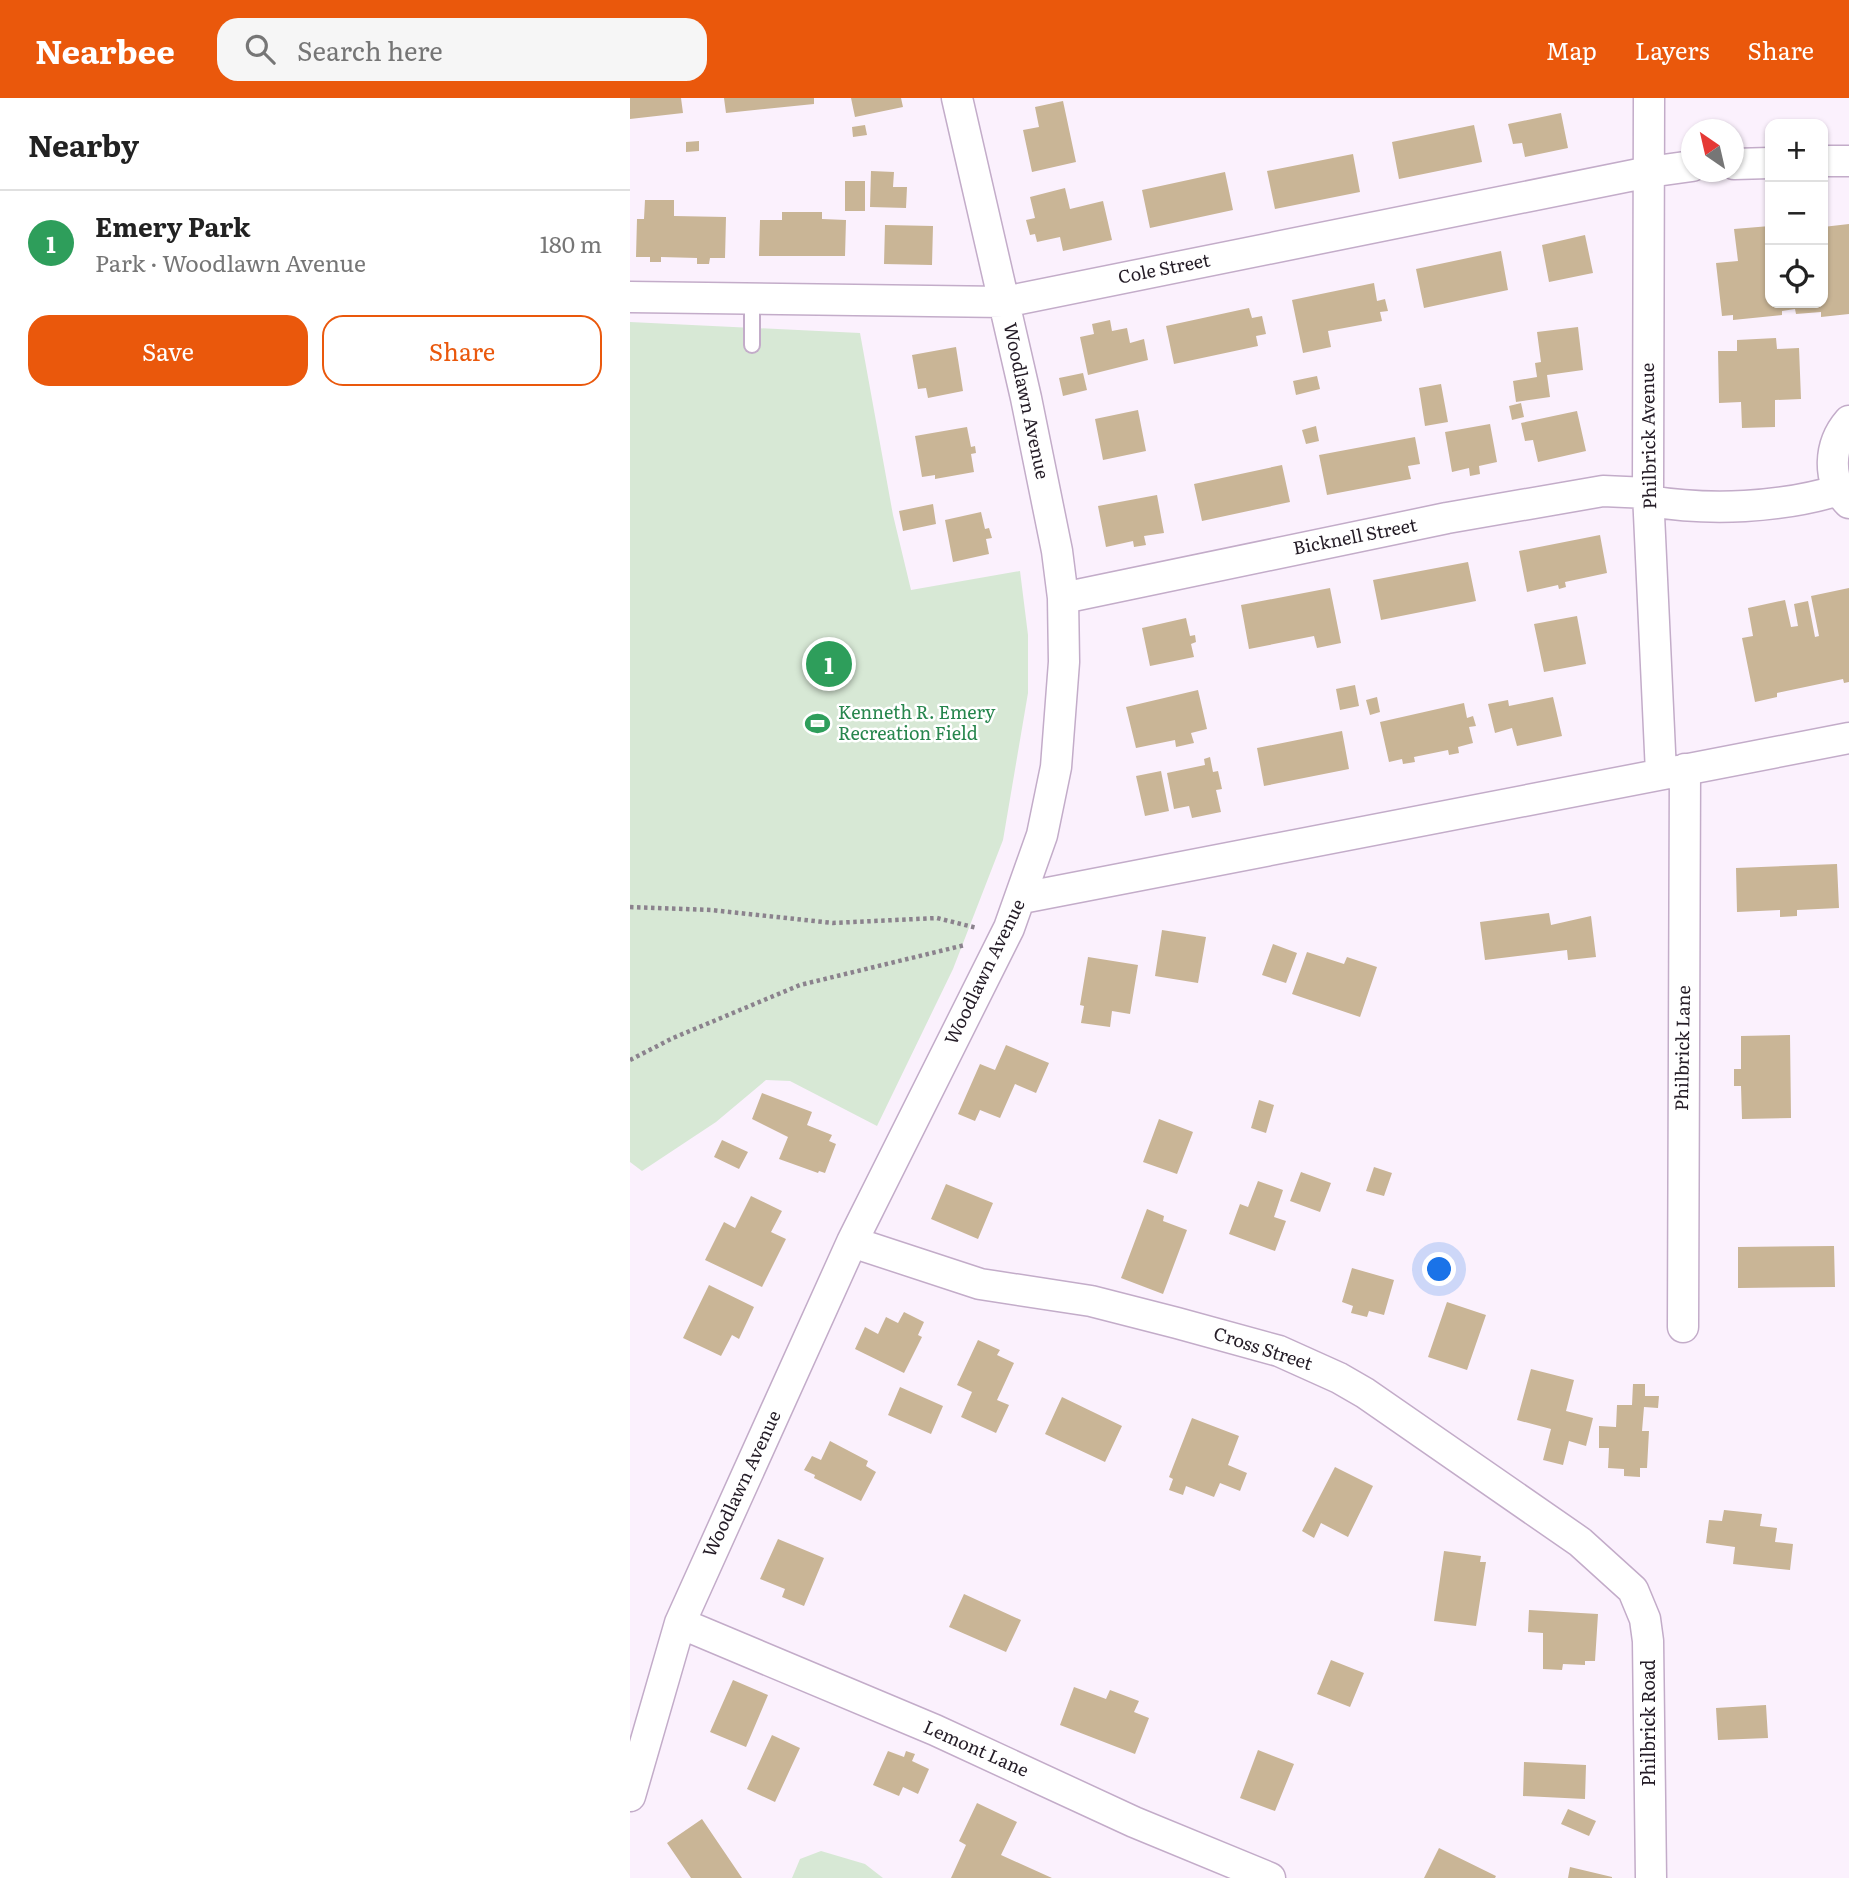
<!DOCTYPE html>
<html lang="en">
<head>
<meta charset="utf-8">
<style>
	:root { --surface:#fff; --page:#f6f6f6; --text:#222; --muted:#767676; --line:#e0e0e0; --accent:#ea580c }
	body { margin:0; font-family:Literata,serif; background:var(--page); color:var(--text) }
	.controls { position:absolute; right:21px; top:21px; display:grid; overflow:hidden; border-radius:14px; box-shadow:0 2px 5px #0004 }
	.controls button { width:63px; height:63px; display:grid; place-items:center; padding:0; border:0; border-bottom:2px solid var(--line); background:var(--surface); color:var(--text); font:35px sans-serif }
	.compass { position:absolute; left:1051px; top:21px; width:63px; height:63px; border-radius:50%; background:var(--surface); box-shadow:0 2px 5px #0004; rotate:326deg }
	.you { position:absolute; left:810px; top:1172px; width:24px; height:24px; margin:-18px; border:5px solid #fff; border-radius:50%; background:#1a73e8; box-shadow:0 0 0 10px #1a73e833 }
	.badge { display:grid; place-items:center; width:46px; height:46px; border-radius:50%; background:var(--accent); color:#fff; font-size:23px; font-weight:700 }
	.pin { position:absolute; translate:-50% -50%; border:4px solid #fff; box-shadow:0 2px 7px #0006 }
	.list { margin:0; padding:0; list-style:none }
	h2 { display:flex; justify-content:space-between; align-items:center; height:91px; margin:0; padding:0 28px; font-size:30px }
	h2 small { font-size:23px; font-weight:400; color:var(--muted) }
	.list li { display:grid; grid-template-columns:46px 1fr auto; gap:21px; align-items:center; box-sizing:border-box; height:105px; padding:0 28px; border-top:2px solid var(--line) }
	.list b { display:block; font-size:26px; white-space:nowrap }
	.list p { margin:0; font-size:23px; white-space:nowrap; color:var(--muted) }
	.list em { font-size:23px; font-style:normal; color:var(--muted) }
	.actions { display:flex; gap:14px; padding:21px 28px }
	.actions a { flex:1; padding:16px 0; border:2px solid var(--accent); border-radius:21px; text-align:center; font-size:24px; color:var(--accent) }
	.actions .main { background:var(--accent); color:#fff }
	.icon { flex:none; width:38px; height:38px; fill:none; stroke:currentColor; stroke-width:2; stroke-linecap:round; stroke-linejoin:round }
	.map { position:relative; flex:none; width:1219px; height:1780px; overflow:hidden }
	header { display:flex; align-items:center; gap:42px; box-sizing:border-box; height:98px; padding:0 35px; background:var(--accent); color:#fff }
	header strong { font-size:33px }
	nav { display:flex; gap:38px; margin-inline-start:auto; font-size:24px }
	.search { width:490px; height:63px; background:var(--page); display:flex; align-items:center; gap:18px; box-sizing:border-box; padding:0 24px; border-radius:21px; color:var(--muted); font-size:26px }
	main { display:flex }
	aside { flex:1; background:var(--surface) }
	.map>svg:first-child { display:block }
	.green { fill:#d7e8d5 }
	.building { fill:#c9b596 }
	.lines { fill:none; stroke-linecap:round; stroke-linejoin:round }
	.service-casing { stroke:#c3acc9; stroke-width:18 }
	.minor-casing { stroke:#c3acc9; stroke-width:33 }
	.path { stroke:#8b828d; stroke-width:4.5; stroke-dasharray:3.5 3.5; stroke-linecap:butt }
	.service { stroke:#fff; stroke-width:14 }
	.minor { stroke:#fff; stroke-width:30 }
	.labels { text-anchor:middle; stroke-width:5; stroke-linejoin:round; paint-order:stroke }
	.street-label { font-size:18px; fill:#241c26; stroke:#fff }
	.leisure-label { font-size:18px; fill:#27864d; stroke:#fff; text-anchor:start }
</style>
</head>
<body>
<header>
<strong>Nearbee</strong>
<div class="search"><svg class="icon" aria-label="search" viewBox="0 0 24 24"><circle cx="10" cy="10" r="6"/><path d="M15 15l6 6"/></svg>Search here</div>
<nav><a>Map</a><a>Layers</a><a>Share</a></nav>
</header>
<main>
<aside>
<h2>Nearby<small></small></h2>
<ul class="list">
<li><span class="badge" style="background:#2e9e5b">1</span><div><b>Emery Park</b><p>Park · Woodlawn Avenue</p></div><em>180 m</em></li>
</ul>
<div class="actions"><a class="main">Save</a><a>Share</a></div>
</aside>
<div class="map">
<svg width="1219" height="1780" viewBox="0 0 1219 1780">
	<rect width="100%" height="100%" fill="#fbf1fd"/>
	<path class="green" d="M0 224 230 235 263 417 281 492 390 473 398 537V595L373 742 323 871 247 1028 160 983 136 982 86 1024 12 1073 0 1064Z
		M191 1753 235 1766 253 1780H162L170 1761Z"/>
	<path class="building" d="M0 0H51L53 15 0 21Z
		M94 0H184V6L96 15Z
		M221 0H271L273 9 225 19Z
		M433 3 446 64 402 74 393 32 409 29 405 9Z
		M931 15 938 50 895 59 892 45 883 46 878 26Z
		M235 27 237 37 223 39 222 29Z
		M844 27 852 64 769 81 762 44Z
		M69 43V53L56 54V44Z
		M723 56 730 94 645 111 637 73Z
		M241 73 264 74 263 89H277L276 110 240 109Z
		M595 74 603 112 520 130 512 92Z
		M215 83H235V113H215Z
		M435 90 440 111 473 103 482 142 433 153 430 139 407 144 405 136 400 137 396 122 405 120 400 99Z
		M15 102H44V118L96 119 95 160H80L79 166H67V160L31 159V164H20V159H6L7 121H14Z
		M152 114H192V121L216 122 215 158H129L130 122H152Z
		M1219 126V216L1191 219V214L1166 216 1165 211 1152 213V217L1103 222V217L1092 218 1086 165 1108 163 1104 131 1140 128V205H1193V129Z
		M255 127 303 128 302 167 254 166Z
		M955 137 963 175 919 184 912 147Z
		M871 153 878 192 794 210 786 171Z
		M744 185 747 203 755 201 758 213 750 214 752 223 698 233 701 249 673 255 662 202Z
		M619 210 622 220 632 218 636 236 626 238 628 248 544 266 536 228Z
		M480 222 482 233 497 230 500 245 514 241 518 262 458 277 450 239 464 236 462 226Z
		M948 229 953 272 917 277 920 299 886 304 883 283 907 279 905 265 911 264 907 234Z
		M1146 240 1147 251 1169 250 1171 301 1145 302V329L1112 330 1111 304 1089 305 1088 253H1107V242Z
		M326 249 333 293 298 300 296 290 288 291 282 257Z
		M453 275 457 292 433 298 429 280Z
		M687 278 690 291 666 297 663 283Z
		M811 286 818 324 795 328 789 290Z
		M891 305 894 319 882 322 879 308Z
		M508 312 516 353 473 362 465 321Z
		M947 313 956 353 908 364 903 342 895 343 891 325Z
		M860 326 867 364 849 368 850 376 840 378 839 370 822 374 815 334Z
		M686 328 689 343 676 346 672 332Z
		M337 329 341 349 345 348 346 355 341 356 344 374 305 381V377L292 379 285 338Z
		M785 339 790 366 778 368 781 381 697 397 689 357Z
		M652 367 660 404 572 423 564 386Z
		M527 397 534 435 514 438 516 447 504 449 503 443 476 449 468 408Z
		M303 406 306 426 273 433 269 413Z
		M351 414 355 431 359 430 362 440 356 441 359 456 323 464 315 422Z
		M970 437 977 475 935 484 936 489 929 491 928 487 897 494 889 453Z
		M838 464 846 503 751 522 743 482Z
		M700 490 711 545 687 550 684 538 619 551 611 507Z
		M1219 490V584L1214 585 1213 581 1147 595V599L1125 604 1112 540 1123 538 1118 510 1155 502 1161 529 1168 528 1164 506 1178 503 1185 539 1189 538 1181 498Z
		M947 518 956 566 914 574 904 526Z
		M556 520 560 538 565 537 566 544 561 546 564 559 520 568 512 530Z
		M725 587 729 608 710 612 706 591Z
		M568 592 577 631 561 635 564 645 546 649 545 642 506 650 496 609Z
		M747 599 750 614 740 617 736 602Z
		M923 599 932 638 887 648 882 630 865 635 858 606 878 602 879 608Z
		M834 605 837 620 843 618 846 628 839 629 843 645 828 649 829 655 819 657 818 652 784 659 785 664 773 666 772 661 759 664 750 624Z
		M712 633 719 671 634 688 627 650Z
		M580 659 583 674 588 673 592 691 586 692 591 714 562 720 559 708 544 711 537 675 575 667 574 661Z
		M531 673 539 713 515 718 506 678Z
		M1207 766 1209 810 1167 812V818L1150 819V812L1107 814 1106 770Z
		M919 815 921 827 961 818 966 859 938 862 937 852 855 862 850 824Z
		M532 832 576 839 568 885 525 878Z
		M643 846 667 855 656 885 632 877Z
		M677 854 714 866 717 859 747 869 730 919 662 896Z
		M458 859 508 867 500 916 482 913 480 929 451 925 454 908 450 907Z
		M1160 937 1161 1020 1112 1021 1111 988H1104V971H1111V938Z
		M376 947 419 965 406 995 385 986 370 1020 350 1012 345 1023 328 1016 350 966 365 972Z
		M132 995 182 1014 177 1027 202 1037 199 1043 206 1046 195 1075 189 1073 188 1075 149 1061 158 1039 122 1021Z
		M629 1002 644 1007 636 1035 621 1030Z
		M529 1021 563 1034 547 1076 513 1064Z
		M92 1042 118 1054 109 1071 84 1059Z
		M744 1069 762 1075 754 1098 736 1093Z
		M671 1074 701 1085 690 1114 660 1103Z
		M628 1083 653 1092 644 1119 656 1123 645 1153 599 1136 610 1106 618 1109Z
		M316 1086 363 1105 348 1141 301 1121Z
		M121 1098 152 1113 141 1134 156 1141 132 1189 75 1162 94 1124 105 1130Z
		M517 1111 534 1118 533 1123 557 1132 533 1196 491 1180Z
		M1204 1148 1205 1189 1108 1190V1149Z
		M722 1170 764 1182 754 1217 739 1213 737 1219 721 1215 723 1208 712 1204Z
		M79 1187 124 1209 109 1241 102 1237 91 1258 53 1240Z
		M817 1204 856 1217 837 1272 798 1259Z
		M274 1214 294 1224 288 1237 292 1239 274 1275 225 1251 235 1229 248 1236 256 1219 268 1225Z
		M348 1242 370 1252 367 1257 384 1265 367 1302 379 1307 366 1335 331 1319 342 1294 327 1287Z
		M901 1271 944 1282 936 1313 963 1320 956 1348 939 1343 933 1367 913 1362 921 1331 887 1322Z
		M1003 1286H1015V1298H1029L1028 1310 1014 1309 1012 1333H1019L1017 1370H1010V1379L994 1378V1371L978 1370 979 1350H969V1328L986 1329 987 1307H1002Z
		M270 1289 313 1308 301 1336 258 1317Z
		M432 1299 492 1328 475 1364 415 1336Z
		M562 1320 609 1338 598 1367 617 1375 610 1393 590 1385 584 1399 556 1388 553 1397 539 1392 543 1381 539 1379Z
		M200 1343 238 1363 236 1368 246 1374 231 1403 184 1380 185 1377 174 1372 182 1358 191 1362Z
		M705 1369 743 1388 718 1439 691 1425 684 1440 672 1433Z
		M1094 1412 1132 1416 1130 1428 1147 1430 1145 1444 1163 1446 1160 1472 1103 1466 1105 1449 1076 1445 1079 1422 1092 1423Z
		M148 1441 194 1460 174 1508 152 1499 155 1491 130 1481Z
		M814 1453 851 1458 850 1464H856L846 1528 804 1523Z
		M334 1496 391 1522 376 1554 319 1529Z
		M899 1512 968 1516 965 1563H955V1567L933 1566 932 1572 913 1571V1535L898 1534Z
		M701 1562 734 1575 720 1609 687 1596Z
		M103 1582 138 1597 116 1649 80 1634Z
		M444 1589 476 1601 480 1592 509 1603 504 1614 519 1620 505 1656 430 1627Z
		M1136 1607 1138 1640 1088 1642 1086 1610Z
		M142 1637 170 1650 145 1704 117 1691Z
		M628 1652 664 1666 645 1713 610 1700Z
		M258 1653 274 1659 276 1653 285 1656 282 1663 299 1671 288 1696 273 1689 269 1698 243 1687Z
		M894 1664 956 1667 955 1701 893 1698Z
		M347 1705 387 1724 371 1757 422 1780H321L336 1747 329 1743Z
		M938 1711 966 1723 959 1738 931 1726Z
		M72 1721 112 1780H61L37 1745Z
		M809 1750 866 1778 865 1780H794Z
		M940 1769 982 1779V1780H938Z"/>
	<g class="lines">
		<defs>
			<path id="service" d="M122 200V247"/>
			<path id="minor" d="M1019 0 1018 395 1031 675
				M1193 63H1219
				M1104 66 1140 65
				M0 199 374 204 1019 74 1062 68
				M1219 323C1199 346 1196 382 1219 405
				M1019 403C1080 413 1150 410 1209 392
				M433 500 817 420 973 393 1018 395
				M392 800 1219 640
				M222 1144 350 1186 461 1203 547 1225 649 1253 709 1280 735 1295 950 1444 1003 1492 1015 1521 1018 1543 1021 1780
				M1053 1229 1055 671
				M50 1525 305 1632 504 1724 640 1780
				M0 1698 50 1525 222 1144 379 830 412 737 426 669 434 564 433 500 427 453 396 300 327 0"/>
		</defs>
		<use href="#service" class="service-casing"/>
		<use href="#minor" class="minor-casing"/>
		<path class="path" d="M0 809 81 812 203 825 307 820 347 830
			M0 962 43 940 170 887 335 847"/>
		<use href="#service" class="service"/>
		<use href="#minor" class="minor"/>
	</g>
	<defs>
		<symbol id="stadium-bare" viewBox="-9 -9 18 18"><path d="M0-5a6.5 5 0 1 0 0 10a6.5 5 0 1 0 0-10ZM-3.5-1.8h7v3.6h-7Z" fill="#2e9e5b" stroke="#fff" stroke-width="2.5" paint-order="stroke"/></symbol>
	</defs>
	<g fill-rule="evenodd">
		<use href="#stadium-bare" x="170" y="608" width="35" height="35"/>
	</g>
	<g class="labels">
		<g class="street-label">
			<text transform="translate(534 171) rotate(-11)" y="6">Cole Street</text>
			<text transform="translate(396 303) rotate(78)" y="6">Woodlawn Avenue</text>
			<text transform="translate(1019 338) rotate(-91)" y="6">Philbrick Avenue</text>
			<text transform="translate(725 439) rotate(-11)" y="6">Bicknell Street</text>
			<text transform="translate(355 874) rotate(-64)" y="6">Woodlawn Avenue</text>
			<text transform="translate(1053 950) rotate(-89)" y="6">Philbrick Lane</text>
			<text transform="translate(633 1251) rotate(18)" y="6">Cross Street</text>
			<text transform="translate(112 1386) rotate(-65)" y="6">Woodlawn Avenue</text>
			<text transform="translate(1019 1625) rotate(-90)" y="6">Philbrick Road</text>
			<text transform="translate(346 1651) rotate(24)" y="6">Lemont Lane</text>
		</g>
		<g class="leisure-label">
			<text x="208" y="621">Kenneth R. Emery<tspan x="208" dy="21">Recreation Field</tspan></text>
		</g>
	</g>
</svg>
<div class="controls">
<button>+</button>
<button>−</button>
<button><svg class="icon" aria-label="locate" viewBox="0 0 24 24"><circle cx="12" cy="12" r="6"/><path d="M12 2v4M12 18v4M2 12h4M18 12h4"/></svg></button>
</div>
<svg class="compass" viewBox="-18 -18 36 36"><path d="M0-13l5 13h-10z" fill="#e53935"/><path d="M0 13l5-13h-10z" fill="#767676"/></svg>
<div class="you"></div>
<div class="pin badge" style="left:199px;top:566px;background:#2e9e5b">1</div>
</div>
</main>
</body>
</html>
